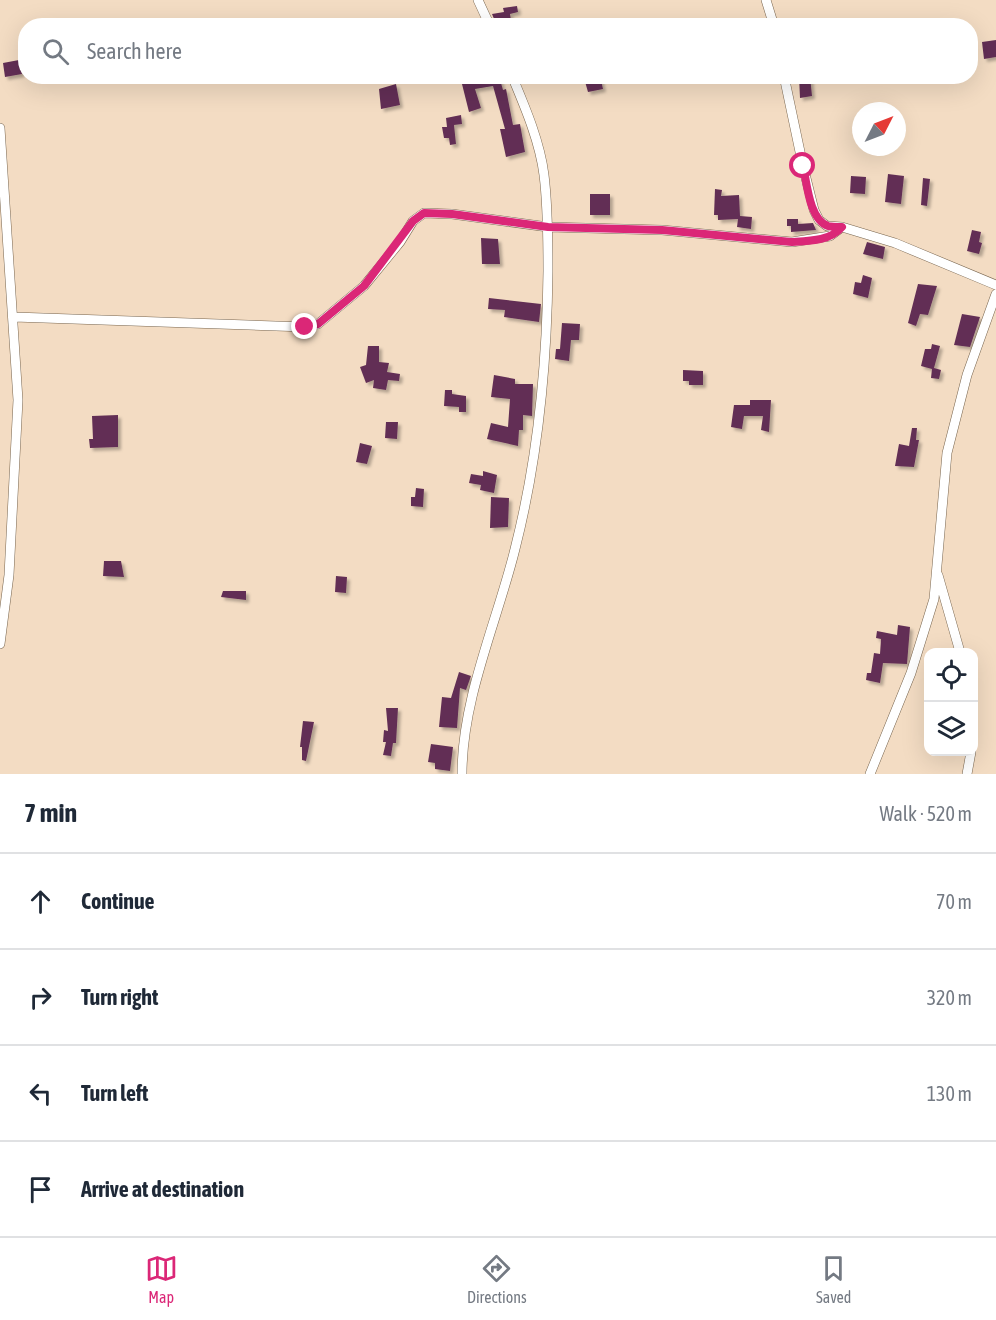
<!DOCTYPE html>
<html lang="en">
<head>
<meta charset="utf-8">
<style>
	:root { --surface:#fff; --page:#f6f6f7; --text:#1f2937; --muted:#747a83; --line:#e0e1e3; --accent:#db2777 }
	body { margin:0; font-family:"Asap Condensed",sans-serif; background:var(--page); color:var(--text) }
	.controls { position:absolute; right:18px; bottom:18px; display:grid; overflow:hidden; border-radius:12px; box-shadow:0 6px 24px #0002 }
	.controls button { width:54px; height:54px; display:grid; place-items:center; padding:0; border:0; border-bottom:2px solid var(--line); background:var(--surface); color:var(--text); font:30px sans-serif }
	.compass { position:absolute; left:852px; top:102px; width:54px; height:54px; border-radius:50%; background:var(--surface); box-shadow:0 6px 24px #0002; rotate:48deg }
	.stop { position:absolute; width:18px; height:18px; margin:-14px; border:4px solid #db2777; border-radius:50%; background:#fff }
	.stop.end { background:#db2777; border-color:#fff; box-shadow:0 2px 6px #0008 }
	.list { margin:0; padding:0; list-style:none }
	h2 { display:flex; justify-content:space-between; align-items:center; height:78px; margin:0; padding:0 24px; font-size:26px }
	h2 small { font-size:20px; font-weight:400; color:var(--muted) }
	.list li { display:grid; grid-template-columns:39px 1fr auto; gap:18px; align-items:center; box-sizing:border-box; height:96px; padding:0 24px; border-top:2px solid var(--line) }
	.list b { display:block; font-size:22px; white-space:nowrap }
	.list em { font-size:20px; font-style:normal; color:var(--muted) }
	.icon { flex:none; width:33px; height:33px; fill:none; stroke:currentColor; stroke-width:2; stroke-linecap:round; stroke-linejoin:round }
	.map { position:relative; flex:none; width:996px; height:774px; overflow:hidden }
	.search { position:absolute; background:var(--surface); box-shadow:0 6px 24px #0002; left:18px; right:18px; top:18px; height:66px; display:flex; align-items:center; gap:15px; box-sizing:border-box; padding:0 21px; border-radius:24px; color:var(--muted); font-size:22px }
	.sheet { height:462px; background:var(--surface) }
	nav { display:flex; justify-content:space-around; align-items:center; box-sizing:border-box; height:84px; border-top:2px solid var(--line); background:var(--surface); font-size:16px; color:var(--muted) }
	nav a { display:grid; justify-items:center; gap:3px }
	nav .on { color:var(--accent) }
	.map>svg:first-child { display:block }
	.building { fill:#622f54; filter:url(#shadow) }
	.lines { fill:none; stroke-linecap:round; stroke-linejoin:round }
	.minor-casing { stroke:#79664f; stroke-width:10 }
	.minor { stroke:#fff; stroke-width:9 }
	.route { stroke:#db2777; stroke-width:8 }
</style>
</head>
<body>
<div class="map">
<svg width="996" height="774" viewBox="0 0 996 774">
	<defs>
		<filter id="shadow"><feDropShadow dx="3" dy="3" stdDeviation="1.5" flood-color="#0004"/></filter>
	</defs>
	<rect width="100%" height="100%" fill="#f3dcc3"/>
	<path class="building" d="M517 6 518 12 510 14 511 20 497 26 492 14 504 12 503 8Z
		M996 40V57L984 59 982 42Z
		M19 60 22 74 5 77 3 63Z
		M460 76H499L503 90 506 89 513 125 520 124 525 152 506 157 500 129H505L493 86 475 89 481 108 469 112Z
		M600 76 603 89 588 92 584 78Z
		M799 76H810L812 96 800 98Z
		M396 84 400 105 381 109 379 89Z
		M461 115 462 124 454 125 456 144 450 145 449 138H444L442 127H447L446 118Z
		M888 174 904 176 901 204 885 202Z
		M851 176 866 177 865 194 850 193Z
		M923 178 930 179 927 206 921 205Z
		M715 189 722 190 721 196 739 195 740 216 752 217 751 229 737 227 738 219 718 220V215H714Z
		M590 194H610V215H590Z
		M787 219H798V224L813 223 816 230 791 232V226H787Z
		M972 230 981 232 979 242 982 243 979 254 967 251Z
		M481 238 498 239 500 264H482Z
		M867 242 885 247 883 259 863 254Z
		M863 275 872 278 868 298 853 294 855 282 861 283Z
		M918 284 937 286 928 315 920 314 916 326 908 323Z
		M489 298 541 304 539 322 504 317 505 310 488 309Z
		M962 314 980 317 970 347 954 345Z
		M562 323 580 324 579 340H571L569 361 555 359 556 349H560Z
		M932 344 940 346 934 368 941 370 939 379 931 378 932 369 921 366 925 349H931Z
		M368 346H379V362L389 363 387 372 400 374 399 381 388 380 386 390 373 388 374 380 366 383 360 367 366 365Z
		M683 370 703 371V385H689V381H683Z
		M494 375 515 379V384H533L532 416 523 415V430H519L518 446 487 439 491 423 508 427 510 399 491 397Z
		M445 390H452V394L466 396V412H459V407L444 406Z
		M750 400H771L769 432 761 430 763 416H744L742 429 731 427 734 405H750Z
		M118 415V447L90 448 89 439H93L92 416Z
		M386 422H398L397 439 385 438Z
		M912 428H917L916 440H919L914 467 895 466 899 444 909 446Z
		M360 443 372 446 367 464 356 462Z
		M483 471 497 475 494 493 480 490 481 485 469 483 471 474 483 476Z
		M416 488 424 489 423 507 411 506V497H415Z
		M491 497 509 498 508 527 490 528Z
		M104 561H121L124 577 103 576Z
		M336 576 347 577 346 593 335 592Z
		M223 591H246V600L221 597Z
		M898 625 910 627 907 664 883 663 880 683 866 680 867 673H871L874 653 880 654 881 639 876 638 877 631 897 635Z
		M459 672 471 676 466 690 460 688 457 728 439 727 442 697 451 698Z
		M386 708H398L396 743H393L391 756 383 755 386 742H383L384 730 388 731Z
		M303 721 314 722 306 761 302 760V747H300Z
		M431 744 453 747 450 771 435 769V763L428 762Z"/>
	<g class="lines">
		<defs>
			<path id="minor" d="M478 0 490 26
				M766 0 774 26
				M784 76 803 166 814 210 819 220 827 226 842 227 895 243 996 285
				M0 128 18 400 9 575 0 644
				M14 317 305 327 318 324 364 286 400 242 413 221 424 213 452 214 548 227 662 230 792 242 830 236 842 227
				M938 575 960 652
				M462 774C462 698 497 622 515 549 538 459 547 364 548 271 548 239 548 207 544 175 540 142 525 107 512 76
				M870 774 911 673 934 599 947 453 967 375 996 294
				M967 774 971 752"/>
		</defs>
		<use href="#minor" class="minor-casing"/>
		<use href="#minor" class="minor"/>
	</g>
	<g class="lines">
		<path class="route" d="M305 327 318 324 364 286 413 221 424 213 452 214 548 227 662 230 792 242C810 241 830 241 842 227 838 227 831 227 828 226 809 219 807 183 803 166"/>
	</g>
</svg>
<div class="controls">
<button><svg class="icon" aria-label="locate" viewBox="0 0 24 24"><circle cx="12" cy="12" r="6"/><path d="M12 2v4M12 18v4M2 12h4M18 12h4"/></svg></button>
<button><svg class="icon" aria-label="layers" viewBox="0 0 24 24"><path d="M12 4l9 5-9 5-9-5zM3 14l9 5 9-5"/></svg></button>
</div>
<svg class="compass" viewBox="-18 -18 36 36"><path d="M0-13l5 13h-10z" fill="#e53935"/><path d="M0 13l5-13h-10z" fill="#747a83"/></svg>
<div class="stop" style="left:803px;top:166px"></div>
<div class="stop end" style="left:305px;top:327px"></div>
<div class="search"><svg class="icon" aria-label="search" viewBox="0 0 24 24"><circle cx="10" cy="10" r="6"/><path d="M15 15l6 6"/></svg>Search here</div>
</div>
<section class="sheet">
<h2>7 min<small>Walk · 520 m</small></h2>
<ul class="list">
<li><svg class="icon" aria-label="ahead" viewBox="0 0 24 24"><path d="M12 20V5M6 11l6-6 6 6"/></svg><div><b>Continue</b></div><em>70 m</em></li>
<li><svg class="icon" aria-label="right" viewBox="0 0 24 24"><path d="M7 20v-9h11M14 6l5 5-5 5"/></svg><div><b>Turn right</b></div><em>320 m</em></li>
<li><svg class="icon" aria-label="left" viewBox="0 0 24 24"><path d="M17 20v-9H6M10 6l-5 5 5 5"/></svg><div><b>Turn left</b></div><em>130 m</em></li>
<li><svg class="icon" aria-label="arrive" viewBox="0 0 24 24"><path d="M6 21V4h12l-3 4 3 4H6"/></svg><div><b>Arrive at destination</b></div></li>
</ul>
</section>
<nav>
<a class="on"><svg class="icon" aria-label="map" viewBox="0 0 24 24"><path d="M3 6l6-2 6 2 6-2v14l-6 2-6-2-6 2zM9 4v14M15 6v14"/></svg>Map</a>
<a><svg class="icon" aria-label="directions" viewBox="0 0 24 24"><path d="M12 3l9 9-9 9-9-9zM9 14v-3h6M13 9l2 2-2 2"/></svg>Directions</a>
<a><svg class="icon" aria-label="saved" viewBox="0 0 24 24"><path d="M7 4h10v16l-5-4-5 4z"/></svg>Saved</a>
</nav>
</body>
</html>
